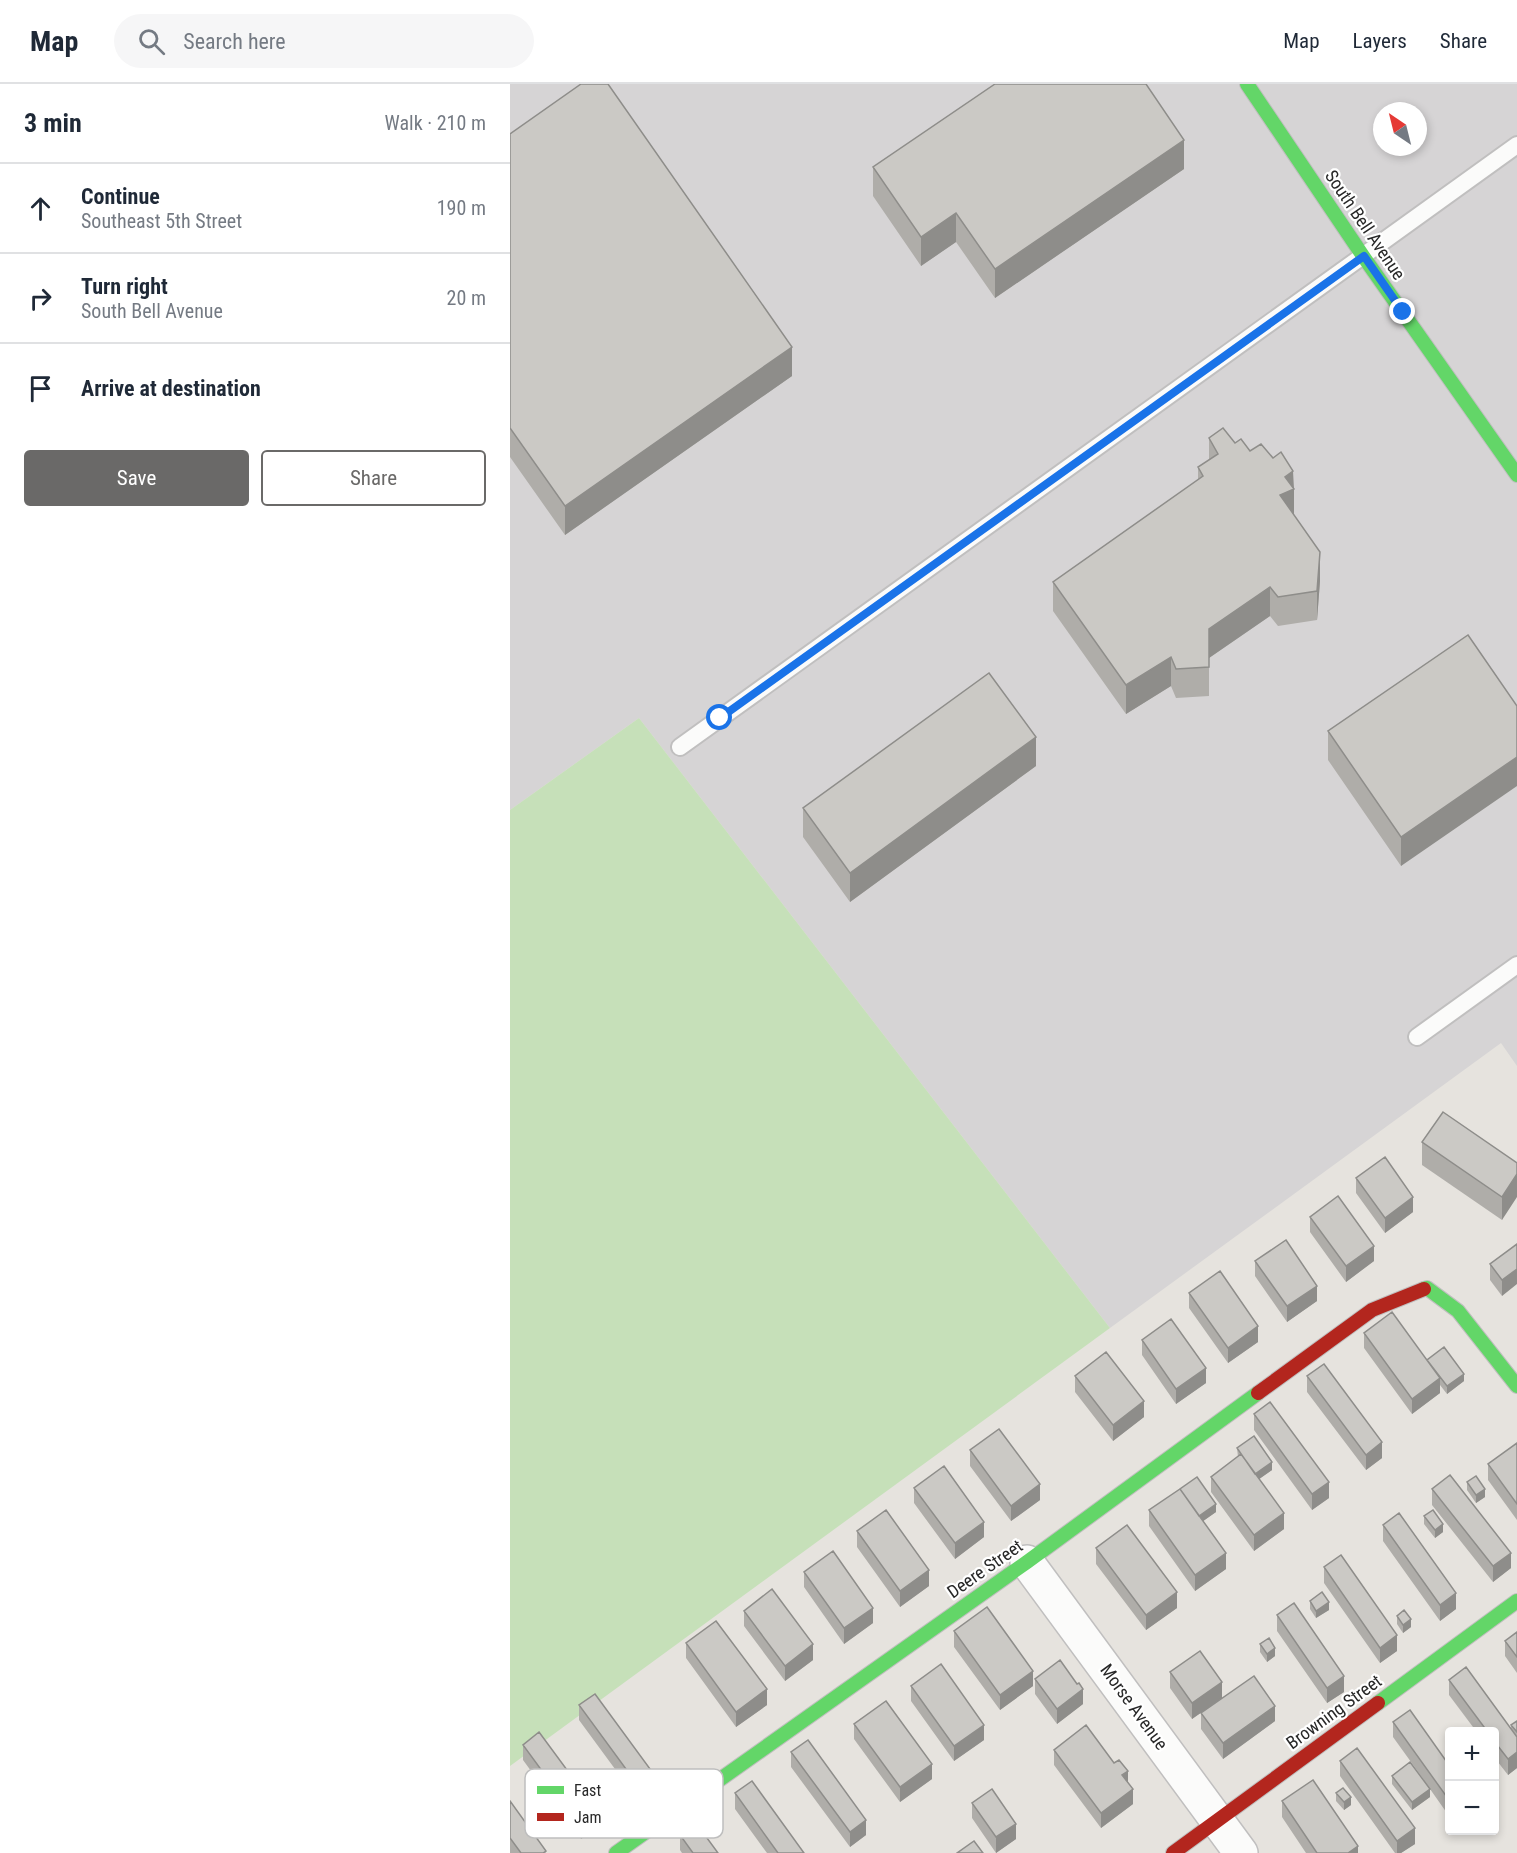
<!DOCTYPE html>
<html lang="en">
<head>
<meta charset="utf-8">
<style>
	:root { --surface:#fff; --page:#f6f6f7; --text:#1f2937; --muted:#747a83; --line:#e0e1e3; --accent:#6a6968 }
	body { margin:0; font-family:"Roboto Condensed",sans-serif; background:var(--page); color:var(--text) }
	.controls { position:absolute; right:18px; bottom:18px; display:grid; overflow:hidden; border-radius:6px; box-shadow:0 3px 9px #0003 }
	.controls button { width:54px; height:54px; display:grid; place-items:center; padding:0; border:0; border-bottom:2px solid var(--line); background:var(--surface); color:var(--text); font:30px sans-serif }
	.compass { position:absolute; left:863px; top:18px; width:54px; height:54px; border-radius:50%; background:var(--surface); box-shadow:0 3px 9px #0003; rotate:325deg }
	.stop { position:absolute; width:18px; height:18px; margin:-14px; border:4px solid #1a73e8; border-radius:50%; background:#fff }
	.stop.end { background:#1a73e8; border-color:#fff; box-shadow:0 2px 6px #0008 }
	.list { margin:0; padding:0; list-style:none }
	h2 { display:flex; justify-content:space-between; align-items:center; height:78px; margin:0; padding:0 24px; font-size:26px }
	h2 small { font-size:20px; font-weight:400; color:var(--muted) }
	.list li { display:grid; grid-template-columns:39px 1fr auto; gap:18px; align-items:center; box-sizing:border-box; height:90px; padding:0 24px; border-top:2px solid var(--line) }
	.list b { display:block; font-size:22px; white-space:nowrap }
	.list p { margin:0; font-size:20px; white-space:nowrap; color:var(--muted) }
	.list em { font-size:20px; font-style:normal; color:var(--muted) }
	.actions { display:flex; gap:12px; padding:18px 24px }
	.actions a { flex:1; padding:14px 0; border:2px solid var(--accent); border-radius:6px; text-align:center; font-size:21px; color:var(--accent) }
	.actions .main { background:var(--accent); color:#fff }
	.icon { flex:none; width:33px; height:33px; fill:none; stroke:currentColor; stroke-width:2; stroke-linecap:round; stroke-linejoin:round }
	.map { position:relative; flex:none; width:1007px; height:1769px; overflow:hidden }
	header { display:flex; align-items:center; gap:36px; box-sizing:border-box; height:84px; padding:0 30px; background:var(--surface); border-bottom:2px solid var(--line) }
	header strong { font-size:28px }
	nav { display:flex; gap:33px; margin-inline-start:auto; font-size:21px }
	.search { width:420px; height:54px; background:var(--page); display:flex; align-items:center; gap:15px; box-sizing:border-box; padding:0 21px; border-radius:33px; color:var(--muted); font-size:22px }
	main { display:flex }
	aside { flex:1; background:var(--surface) }
	.map>svg:first-child { display:block }
	.industrial { fill:#d6d4d5; fill-rule:evenodd }
	.green { fill:#c6e0b9 }
	.lines { fill:none; stroke-linecap:round; stroke-linejoin:round }
	.lane-casing { stroke:#c0bfbf; stroke-width:20 }
	.street-casing { stroke:#c0bfbf; stroke-width:36 }
	.fast-casing { stroke:#c0bfbf; stroke-width:16 }
	.jam-casing { stroke:#c0bfbf; stroke-width:16 }
	.lane { stroke:#fbfbfa; stroke-width:16 }
	.street { stroke:#fbfbfa; stroke-width:33 }
	.fast { stroke:#63d668; stroke-width:14 }
	.jam { stroke:#b3261e; stroke-width:14 }
	.wall { fill:#afada9 }
	.shaded-wall { fill:#8e8d8a }
	.building { fill:#cbc9c5; stroke:#8e8d8a; stroke-width:1.5 }
	.route { stroke:#1a73e8; stroke-width:8 }
	.labels { text-anchor:middle; stroke-width:4.5; stroke-linejoin:round; paint-order:stroke }
	.street-label { font-size:18px; fill:#282828; stroke:#fff }
	.key { fill:#fff; stroke:#bebebe; stroke-width:1.5 }
	.key-label { font-size:16px; fill:#282828 }
</style>
</head>
<body>
<header>
<strong>Map</strong>
<div class="search"><svg class="icon" aria-label="search" viewBox="0 0 24 24"><circle cx="10" cy="10" r="6"/><path d="M15 15l6 6"/></svg>Search here</div>
<nav><a>Map</a><a>Layers</a><a>Share</a></nav>
</header>
<main>
<aside>
<h2>3 min<small>Walk · 210 m</small></h2>
<ul class="list">
<li><svg class="icon" aria-label="ahead" viewBox="0 0 24 24"><path d="M12 20V5M6 11l6-6 6 6"/></svg><div><b>Continue</b><p>Southeast 5th Street</p></div><em>190 m</em></li>
<li><svg class="icon" aria-label="right" viewBox="0 0 24 24"><path d="M7 20v-9h11M14 6l5 5-5 5"/></svg><div><b>Turn right</b><p>South Bell Avenue</p></div><em>20 m</em></li>
<li><svg class="icon" aria-label="arrive" viewBox="0 0 24 24"><path d="M6 21V4h12l-3 4 3 4H6"/></svg><div><b>Arrive at destination</b></div></li>
</ul>
<div class="actions"><a class="main">Save</a><a>Share</a></div>
</aside>
<div class="map">
<svg width="1007" height="1769" viewBox="0 0 1007 1769">
	<rect width="100%" height="100%" fill="#e6e3de"/>
	<path class="industrial" d="M0 0H1007V982L991 959 600 1244 129 634 0 726ZM872 27H908V63H872Z"/>
	<path class="green" d="M129 634 600 1244 0 1682V726Z"/>
	<g class="lines">
		<defs>
			<path id="lane" d="M170 663 1007 61
				M907 953 1007 881"/>
			<path id="street" d="M517 1478 731 1769"/>
			<path id="fast" d="M737 0 853 172 1007 391
				M914 1205 917 1204 948 1227 1007 1302
				M868 1619 1007 1517
				M106 1769 517 1478 748 1309"/>
			<path id="jam" d="M748 1309 862 1226 914 1205
				M663 1769 868 1619"/>
		</defs>
		<use href="#lane" class="lane-casing"/>
		<use href="#street" class="street-casing"/>
		<use href="#fast" class="fast-casing"/>
		<use href="#jam" class="jam-casing"/>
		<use href="#lane" class="lane"/>
		<use href="#street" class="street"/>
		<use href="#fast" class="fast"/>
		<use href="#jam" class="jam"/>
	</g>
	<path class="wall" d="M0 50 282 292 55 451 0 373Z
		M363 83 674 85 485 214 446 158 411 182 363 112Z
		M699 354 725 359 740 367 783 405 784 431 810 497 807 536 768 542 760 532 699 574V612L666 614 661 602 616 630 543 527V498L688 396V383L699 376Z
		M1007 622 891 782 818 676V647Z
		M526 682 340 818 293 753V724Z
		M912 1058 1007 1079 992 1136 912 1081Z
		M846 1094 903 1128 875 1149 846 1109Z
		M800 1133 864 1177 836 1198 800 1148Z
		M1007 1160 992 1212 980 1196V1180Z
		M745 1177 807 1217 777 1238 745 1192Z
		M679 1209 748 1258 718 1279 679 1224Z
		M854 1249 917 1276 954 1297 937 1310 930 1301V1309L902 1330 854 1264Z
		M632 1256 696 1299 666 1320 632 1271Z
		M565 1292 634 1333 603 1357 565 1308Z
		M797 1292 872 1374 856 1386 797 1308Z
		M744 1330 819 1414 802 1426 744 1346Z
		M1007 1359V1436L978 1396V1380Z
		M727 1364 762 1386 749 1395 774 1445 744 1467 701 1408V1393L728 1373Z
		M460 1366 530 1416 501 1437 460 1382Z
		M957 1398 975 1413 966 1419 957 1406Z
		M404 1404 474 1453 445 1475 404 1419Z
		M922 1405 1001 1484 983 1498 922 1421Z
		M639 1426 706 1428 693 1437 716 1485 685 1507 639 1442Z
		M914 1432 933 1448 925 1454 914 1440Z
		M873 1441 946 1525 930 1537 873 1457Z
		M347 1447 419 1502 390 1523 347 1463Z
		M586 1464 667 1524 636 1546 586 1480Z
		M814 1483 887 1567 870 1579 814 1499Z
		M294 1488 363 1539 334 1560 294 1503Z
		M800 1517 819 1526 806 1534 800 1525Z
		M234 1527 303 1576 275 1597 234 1542Z
		M767 1531 834 1608 817 1619 767 1547Z
		M887 1532 901 1543 893 1549 887 1540Z
		M444 1547 523 1602 490 1626 444 1563Z
		M1007 1548V1589L995 1572V1557Z
		M176 1559 257 1621 226 1643 176 1574Z
		M750 1560 765 1572 757 1578 750 1568Z
		M660 1588 712 1614 682 1635 660 1604Z
		M525 1595 573 1620 547 1640 525 1610Z
		M939 1596 1001 1645V1641L1007 1637V1684L998 1691 984 1673V1647H966L939 1611Z
		M401 1602 474 1656 444 1677 401 1617Z
		M69 1621 143 1704 127 1715 69 1636Z
		M691 1629 765 1637 713 1675 691 1645Z
		M883 1638 939 1681V1732L920 1705V1713L902 1726 882 1700V1692L914 1696 883 1653Z
		M344 1640 422 1695 390 1718 344 1655Z
		M13 1661 88 1743 71 1755 13 1676Z
		M544 1666 618 1699 623 1720 591 1744 544 1681Z
		M281 1668 356 1751 340 1763 281 1683Z
		M830 1677 905 1760 891 1769H885L830 1692Z
		M225 1709 294 1769H257L225 1725Z
		M826 1709 841 1721 834 1726 826 1717Z
		M0 1717 36 1769H0Z
		M772 1717 848 1769H796L772 1733Z
		M462 1719 506 1755 486 1769 462 1734Z
		M170 1751 208 1769H172L170 1766Z"/>
	<path class="shaded-wall" d="M674 56V85L485 214V185Z
		M446 129V158L411 182V153Z
		M282 263V292L55 451V422Z
		M783 387 784 405V434L770 411 775 393Z
		M810 468V497L807 536V507Z
		M760 503V532L699 574V545Z
		M661 573V602L616 630V601Z
		M526 653V682L340 818V789Z
		M1007 673V702L891 782V753Z
		M1007 1090V1113L992 1136V1113Z
		M903 1113V1128L875 1149V1134Z
		M864 1162V1177L836 1198V1182Z
		M1007 1185V1200L992 1212V1196Z
		M807 1202V1217L777 1238V1222Z
		M748 1242V1258L718 1279V1264Z
		M696 1284V1299L666 1320V1305Z
		M954 1290V1297L937 1310V1302Z
		M930 1294V1309L902 1330V1315Z
		M634 1317V1333L603 1357V1341Z
		M872 1358V1374L856 1386V1371Z
		M762 1378V1386L745 1398V1390Z
		M819 1398V1414L802 1426V1410Z
		M530 1400V1416L501 1437V1422Z
		M975 1405V1413L966 1419V1411Z
		M706 1420V1428L689 1440V1432Z
		M774 1429V1445L744 1467V1451Z
		M474 1438V1453L445 1475V1459Z
		M933 1440V1448L925 1454V1446Z
		M716 1469V1485L685 1507V1491Z
		M1001 1469V1484L983 1498V1482Z
		M419 1486V1502L390 1523V1507Z
		M667 1508V1524L636 1546V1531Z
		M946 1509V1525L930 1537V1521Z
		M819 1518V1526L806 1534V1527Z
		M363 1524V1539L334 1560V1544Z
		M901 1535V1543L893 1549V1541Z
		M887 1551V1567L870 1579V1564Z
		M303 1560V1576L275 1597V1582Z
		M765 1564V1572L757 1578V1570Z
		M523 1587V1602L490 1626V1611Z
		M834 1592V1608L817 1619V1604Z
		M712 1598V1614L682 1635V1619Z
		M257 1605V1621L226 1643V1628Z
		M573 1605V1620L547 1640V1625Z
		M765 1622V1637L713 1675V1659Z
		M474 1641V1656L444 1677V1662Z
		M1007 1668V1684L998 1691V1675Z
		M422 1680V1695L390 1718V1703Z
		M618 1687V1703L612 1691Z
		M143 1689V1704L127 1715V1700Z
		M623 1705V1720L591 1744V1729Z
		M920 1705V1713L902 1726V1718Z
		M841 1713V1721L834 1726V1718Z
		M88 1728V1743L71 1755V1740Z
		M356 1736V1751L340 1763V1748Z
		M506 1740V1755L486 1769V1753Z
		M905 1744V1760L891 1769H887V1757Z
		M848 1762V1769H838Z"/>
	<path class="building" d="M71 0H98L282 263 55 422 0 344V50Z
		M485 0H636L674 56 485 185 446 129 411 153 363 83Z
		M713 344 725 359 731 355 740 367 751 360 763 374 771 368 783 387 775 393 784 405 770 411 810 468 807 507 768 513 760 503 699 545V583L666 585 661 573 616 601 543 498 693 392 688 383 708 370 699 354Z
		M958 551 1007 622V673L891 753 818 647Z
		M479 589 526 653 340 789 293 724Z
		M933 1028 1007 1079V1090L992 1113 912 1058Z
		M875 1073 903 1113 875 1134 846 1094Z
		M828 1112 864 1162 836 1182 800 1133Z
		M776 1156 807 1202 777 1222 745 1177Z
		M1007 1160V1185L992 1196 980 1180Z
		M710 1187 748 1242 718 1264 679 1209Z
		M882 1228 930 1294 902 1315 854 1249Z
		M661 1235 696 1284 666 1305 632 1256Z
		M934 1263 954 1290 937 1302 917 1276Z
		M596 1268 634 1317 603 1341 565 1292Z
		M814 1280 872 1358 856 1371 797 1292Z
		M760 1318 819 1398 802 1410 744 1330Z
		M489 1345 530 1400 501 1422 460 1366Z
		M744 1352 762 1378 745 1390 727 1364Z
		M1007 1359V1420L978 1380Z
		M731 1370 774 1429 744 1451 701 1393Z
		M434 1382 474 1438 445 1459 404 1404Z
		M940 1391 1001 1469 983 1482 922 1405Z
		M966 1392 975 1405 966 1411 957 1398Z
		M687 1393 706 1420 689 1432 670 1405Z
		M670 1405 716 1469 685 1491 639 1426Z
		M376 1426 419 1486 390 1507 347 1447Z
		M923 1426 933 1440 925 1446 914 1432Z
		M889 1429 946 1509 930 1521 873 1441Z
		M617 1441 667 1508 636 1531 586 1464Z
		M323 1467 363 1524 334 1544 294 1488Z
		M831 1471 887 1551 870 1564 814 1483Z
		M262 1505 303 1560 275 1582 234 1527Z
		M812 1508 819 1518 806 1527 800 1517Z
		M784 1519 834 1592 817 1604 767 1531Z
		M477 1523 523 1587 490 1611 444 1547Z
		M894 1526 901 1535 893 1541 887 1532Z
		M206 1537 257 1605 226 1628 176 1559Z
		M1007 1548V1573L995 1557Z
		M759 1554 765 1564 757 1570 750 1560Z
		M690 1567 712 1598 682 1619 660 1588Z
		M550 1576 567 1600 569 1599 573 1605 547 1625 525 1595Z
		M431 1580 474 1641 444 1662 401 1602Z
		M956 1583 1007 1653V1668L998 1675 984 1657V1647H977L939 1596Z
		M744 1592 765 1622 713 1659 691 1629Z
		M85 1610 143 1689 127 1700 69 1621Z
		M376 1617 422 1680 390 1703 344 1640Z
		M900 1626 939 1681V1716L883 1638Z
		M1007 1637V1648L1001 1641Z
		M576 1641 604 1679 609 1676 618 1687 612 1691 623 1705 591 1729 544 1666Z
		M29 1648 88 1728 71 1740 13 1661Z
		M298 1656 356 1736 340 1748 281 1668Z
		M847 1664 905 1744 887 1757 830 1677Z
		M900 1678 920 1705 902 1718 882 1692Z
		M803 1696 848 1762 838 1769H807L772 1717Z
		M242 1697 294 1769H268L225 1709Z
		M833 1704 841 1713 834 1718 826 1709Z
		M482 1705 506 1740 486 1753 462 1719Z
		M0 1717 36 1767 33 1769H11L0 1754Z
		M186 1739 208 1769H183L170 1751Z
		M464 1757 473 1769H447Z"/>
	<g class="lines">
		<path class="route" d="M210 634 854 172 893 228"/>
	</g>
	<g class="labels">
		<g class="street-label">
			<text transform="translate(855 141) rotate(56)" y="6">South Bell Avenue</text>
			<text transform="translate(475 1485) rotate(-35)" y="6">Deere Street</text>
			<text transform="translate(624 1623) rotate(54)" y="6">Morse Avenue</text>
			<text transform="translate(824 1628) rotate(-36)" y="6">Browning Street</text>
		</g>
	</g>
	<rect x="15" y="1685" width="198" height="69" rx="9" class="key"/>
	<rect x="27" y="1702" width="27" height="8" fill="#63d668"/>
	<rect x="27" y="1729" width="27" height="8" fill="#b3261e"/>
	<g class="key-label">
		<text x="64" y="1712">Fast</text>
		<text x="64" y="1739">Jam</text>
	</g>
</svg>
<div class="controls">
<button>+</button>
<button>−</button>
</div>
<svg class="compass" viewBox="-18 -18 36 36"><path d="M0-13l5 13h-10z" fill="#e53935"/><path d="M0 13l5-13h-10z" fill="#747a83"/></svg>
<div class="stop" style="left:210px;top:634px"></div>
<div class="stop end" style="left:893px;top:228px"></div>
</div>
</main>
</body>
</html>
